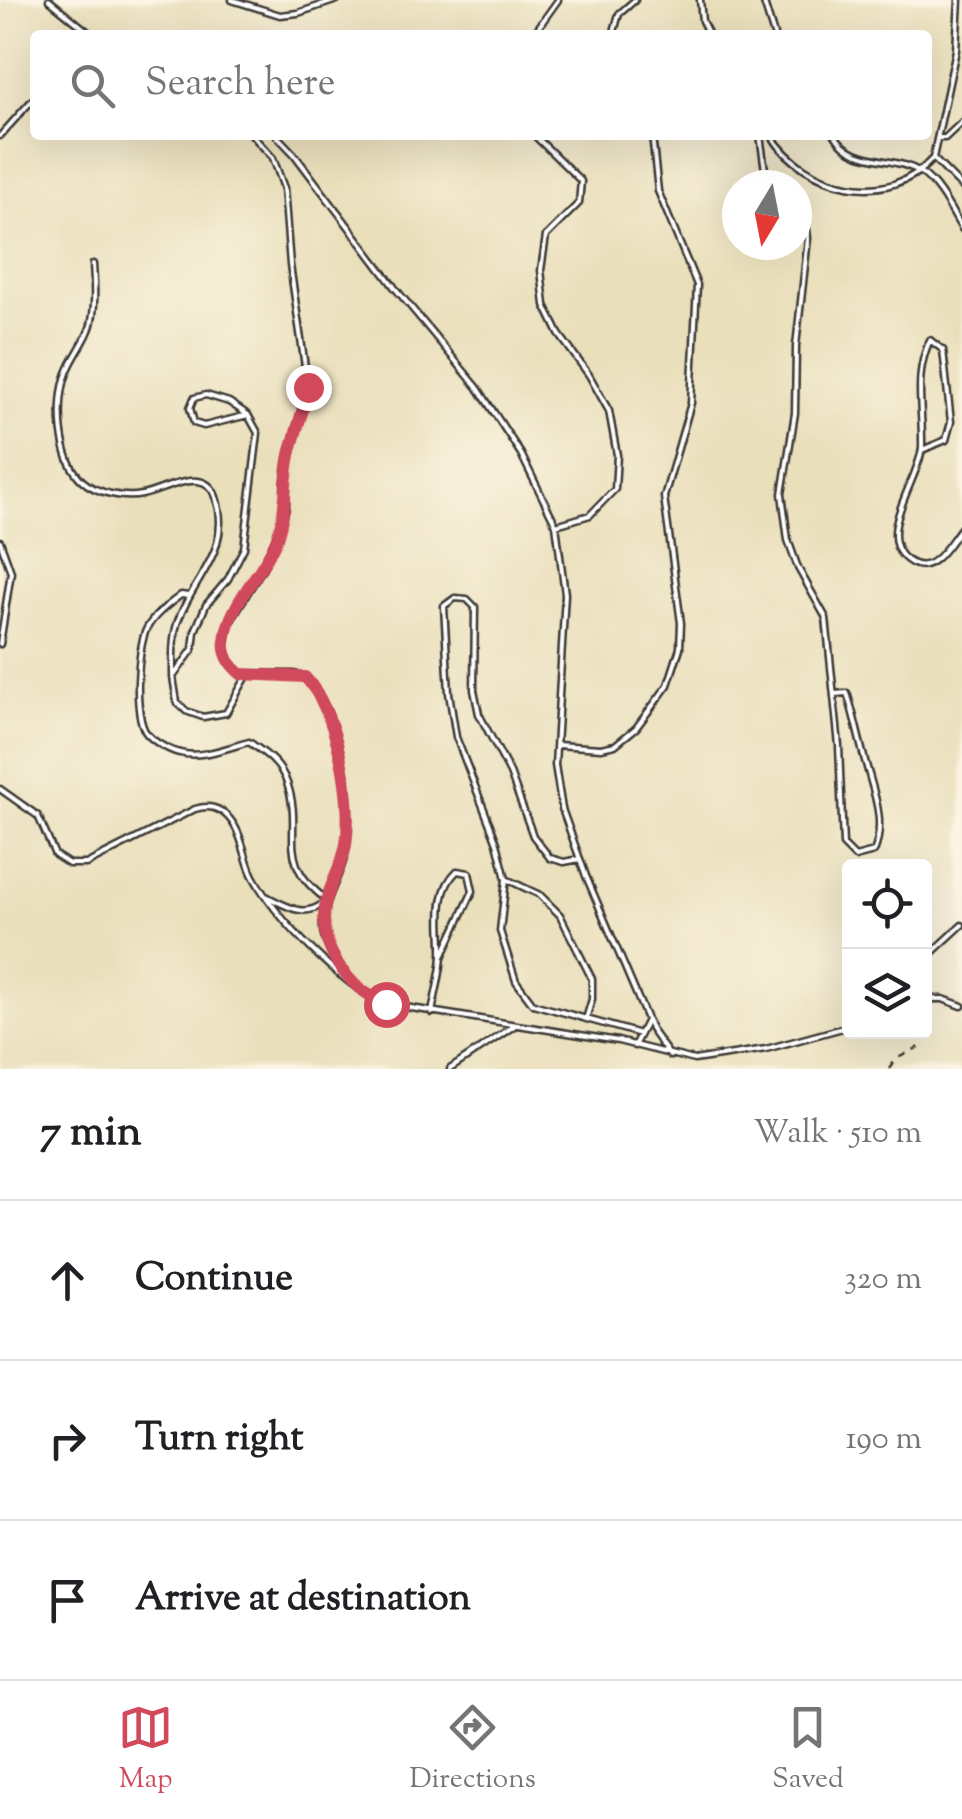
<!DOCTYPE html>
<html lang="en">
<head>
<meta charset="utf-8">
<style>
	:root { --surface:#fff; --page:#f2f2f2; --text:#202124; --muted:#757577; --line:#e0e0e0; --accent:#d1495b }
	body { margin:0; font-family:"Sorts Mill Goudy",serif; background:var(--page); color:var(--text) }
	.controls { position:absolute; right:30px; bottom:30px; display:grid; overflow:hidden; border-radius:10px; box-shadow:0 10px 40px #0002 }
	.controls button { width:90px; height:90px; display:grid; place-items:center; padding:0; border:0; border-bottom:2px solid var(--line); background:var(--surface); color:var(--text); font:50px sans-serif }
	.compass { position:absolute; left:722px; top:170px; width:90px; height:90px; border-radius:50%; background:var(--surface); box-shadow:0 10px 40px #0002; rotate:190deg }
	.stop { position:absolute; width:30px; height:30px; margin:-22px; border:8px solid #d1495b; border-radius:50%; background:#fff }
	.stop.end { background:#d1495b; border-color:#fff; box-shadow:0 2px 10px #0008 }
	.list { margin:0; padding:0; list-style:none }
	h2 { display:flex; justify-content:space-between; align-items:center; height:130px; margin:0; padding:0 40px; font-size:42px }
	h2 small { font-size:32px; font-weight:400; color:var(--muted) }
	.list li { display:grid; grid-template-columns:65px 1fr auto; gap:30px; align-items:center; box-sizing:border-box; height:160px; padding:0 40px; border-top:2px solid var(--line) }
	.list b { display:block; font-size:38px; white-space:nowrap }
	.list em { font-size:32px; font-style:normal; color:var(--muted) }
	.icon { flex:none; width:55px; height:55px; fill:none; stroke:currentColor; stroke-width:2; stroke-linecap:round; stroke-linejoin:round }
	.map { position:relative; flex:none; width:962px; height:1069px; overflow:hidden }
	.search { position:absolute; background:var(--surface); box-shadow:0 10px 40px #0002; left:30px; right:30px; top:30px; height:110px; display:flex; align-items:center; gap:25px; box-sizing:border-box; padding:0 35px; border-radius:10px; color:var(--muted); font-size:38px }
	.sheet { height:610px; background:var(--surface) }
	nav { display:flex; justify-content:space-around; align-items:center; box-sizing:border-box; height:140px; border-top:2px solid var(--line); background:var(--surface); font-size:28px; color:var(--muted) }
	nav a { display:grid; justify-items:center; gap:5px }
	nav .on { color:var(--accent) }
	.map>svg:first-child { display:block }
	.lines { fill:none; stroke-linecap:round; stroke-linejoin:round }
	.service-casing { stroke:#3b3934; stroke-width:9 }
	.path { stroke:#3b3934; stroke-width:2.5; stroke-dasharray:8 8; stroke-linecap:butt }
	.service { stroke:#fff; stroke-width:4 }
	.route { stroke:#d1495b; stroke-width:12 }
</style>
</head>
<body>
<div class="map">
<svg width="962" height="1069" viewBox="0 0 962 1069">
	<rect width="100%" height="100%" fill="#fcf5e5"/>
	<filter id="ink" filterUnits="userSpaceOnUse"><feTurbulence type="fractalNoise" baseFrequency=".01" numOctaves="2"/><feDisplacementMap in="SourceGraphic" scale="20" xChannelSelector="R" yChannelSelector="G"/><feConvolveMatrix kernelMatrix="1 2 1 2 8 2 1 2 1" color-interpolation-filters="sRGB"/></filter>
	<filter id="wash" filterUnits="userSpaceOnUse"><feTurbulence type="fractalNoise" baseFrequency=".0048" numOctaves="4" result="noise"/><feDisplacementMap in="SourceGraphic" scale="40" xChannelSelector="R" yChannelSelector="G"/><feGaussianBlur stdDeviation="2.25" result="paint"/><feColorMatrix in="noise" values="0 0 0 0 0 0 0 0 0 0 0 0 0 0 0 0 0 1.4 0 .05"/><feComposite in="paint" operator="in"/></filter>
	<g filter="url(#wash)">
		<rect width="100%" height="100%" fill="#eadfbb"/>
	</g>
	<g filter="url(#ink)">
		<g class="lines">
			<defs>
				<path id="service" d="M49 0 92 35
					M232 0 280 15 298 13 337 0
					M700 0 702 21 709 35
					M763 0 774 35
					M533 35 558 0
					M613 35 619 14 635 0
					M252 135 273 158 284 188 290 265 308 387 289 458 285 483 286 507 276 538 262 569 228 625 225 648 230 663 241 674H294L305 677C340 713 357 814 343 861 336 886 318 908 324 935 329 953 341 968 351 982
					M276 135 294 154 395 288 478 388 521 454 556 525 565 594 555 765 562 809 586 876 652 1031 670 1056
					M534 135 581 181 579 203 546 236 541 270 545 305 559 334 589 375 609 411 617 455 615 489 590 515 556 525
					M760 135 766 177 772 185
					M771 135C805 189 889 210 933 158L962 187
					M835 135C853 166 893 155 920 172 939 184 951 211 962 229
					M0 136 35 97
					M939 138H945L962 122
					M933 158 956 50 959 0
					M797 209 806 222 808 238 796 346 795 413 782 494 788 540 798 568 826 618 839 746 843 845 855 857 874 852C886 821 874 794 866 764 859 741 855 717 847 693L834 694
					M93 264C94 283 96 305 91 325 86 342 73 356 67 373 56 401 58 461 84 482 97 493 125 499 142 495 164 491 205 464 216 497 233 552 192 578 177 624 172 641 173 659 173 677
					M922 450 946 440 951 422 943 350 930 340C913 376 923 409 922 447 920 479 871 538 910 562 933 577 950 541 962 527
					M0 541 11 572 0 644
					M188 596 181 595C169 604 155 614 147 628 137 646 133 718 147 734 154 742 170 751 180 753 201 759 229 747 249 742 265 753 281 764 287 783 305 832 272 860 327 900 307 920 288 907 266 896
					M247 676 226 713 203 717 186 711 177 702 173 677 193 649 195 631 206 605 228 579 244 548 258 433 248 415 229 402 206 395 194 398 190 408 194 423 204 426 248 415
					M557 745 601 748 615 745 636 728 668 685 680 648 681 623 664 497 691 403 697 285 658 191 652 135
					M0 789 38 816 55 855 69 864H86L195 809C209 805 219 807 229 818 243 834 244 858 253 876 276 919 341 985 386 1004L618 1041 694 1060 766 1049 850 1026
					M580 859 564 862 550 858 533 836 510 773 479 714 474 690 475 607 467 599 455 598 444 606 449 693 456 737 497 843 506 879 500 931 516 981 533 1004 640 1034
					M506 879 540 895 560 915 592 979V999L586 1019
					M924 960 962 925
					M924 999H943L962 1006
					M432 1013C435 994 441 975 442 956 443 927 434 893 457 871L469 873 473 891 442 957
					M634 1046 647 1020
					M450 1069 514 1026"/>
			</defs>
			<use href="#service" class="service-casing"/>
			<path class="path" d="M889 1069 896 1059 919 1047"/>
			<use href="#service" class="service"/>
		</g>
	</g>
	<g class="lines" filter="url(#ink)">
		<path class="route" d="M308 387C304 411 295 432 290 455 284 483 287 509 277 538 264 573 228 603 225 641 223 654 231 666 241 674L305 677C337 712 353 797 346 844 343 865 331 881 326 902 316 947 347 987 386 1004"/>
	</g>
</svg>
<div class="controls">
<button><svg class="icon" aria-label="locate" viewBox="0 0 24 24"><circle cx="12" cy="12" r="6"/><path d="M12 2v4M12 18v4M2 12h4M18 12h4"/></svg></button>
<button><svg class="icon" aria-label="layers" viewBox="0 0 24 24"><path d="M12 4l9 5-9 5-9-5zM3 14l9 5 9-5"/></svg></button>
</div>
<svg class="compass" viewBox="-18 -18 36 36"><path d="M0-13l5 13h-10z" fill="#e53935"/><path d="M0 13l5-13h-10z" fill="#757577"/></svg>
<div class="stop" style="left:386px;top:1004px"></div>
<div class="stop end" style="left:308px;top:387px"></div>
<div class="search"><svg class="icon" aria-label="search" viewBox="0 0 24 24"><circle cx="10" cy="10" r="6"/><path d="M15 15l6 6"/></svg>Search here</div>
</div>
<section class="sheet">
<h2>7 min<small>Walk · 510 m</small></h2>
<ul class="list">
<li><svg class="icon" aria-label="ahead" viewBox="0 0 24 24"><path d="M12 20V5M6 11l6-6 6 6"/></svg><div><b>Continue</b></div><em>320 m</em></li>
<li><svg class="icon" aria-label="right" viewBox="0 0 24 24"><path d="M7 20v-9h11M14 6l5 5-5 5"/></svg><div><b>Turn right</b></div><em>190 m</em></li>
<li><svg class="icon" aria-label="arrive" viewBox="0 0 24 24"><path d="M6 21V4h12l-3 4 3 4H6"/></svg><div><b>Arrive at destination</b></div></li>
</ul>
</section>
<nav>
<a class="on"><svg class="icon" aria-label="map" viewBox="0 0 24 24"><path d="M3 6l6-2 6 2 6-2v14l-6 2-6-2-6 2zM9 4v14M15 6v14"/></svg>Map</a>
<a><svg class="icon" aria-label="directions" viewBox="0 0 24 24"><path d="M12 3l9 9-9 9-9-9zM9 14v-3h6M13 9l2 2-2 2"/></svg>Directions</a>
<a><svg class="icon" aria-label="saved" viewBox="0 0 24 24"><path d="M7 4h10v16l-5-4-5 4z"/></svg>Saved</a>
</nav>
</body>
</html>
